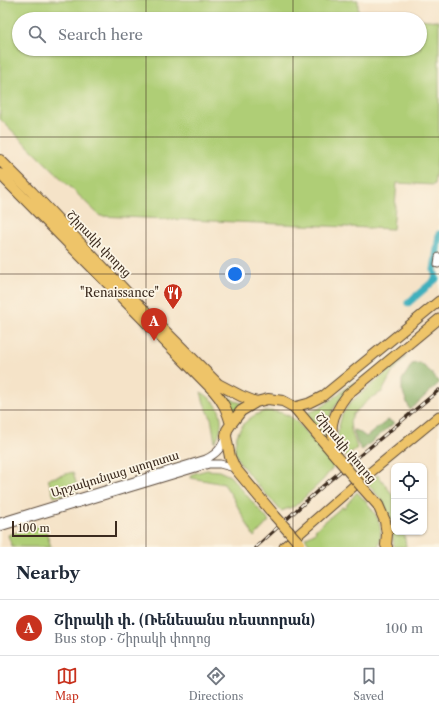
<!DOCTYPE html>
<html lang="en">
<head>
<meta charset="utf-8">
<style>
	:root { --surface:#fff; --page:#f2f2f3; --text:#1f2937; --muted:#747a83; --line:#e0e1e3; --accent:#c8321e }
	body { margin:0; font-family:"Libre Caslon Text","Noto Serif Armenian",serif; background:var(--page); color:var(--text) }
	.controls { position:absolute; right:12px; bottom:12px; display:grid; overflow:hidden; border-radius:8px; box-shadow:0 1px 3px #0004 }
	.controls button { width:36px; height:36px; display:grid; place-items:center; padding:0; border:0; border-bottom:1px solid var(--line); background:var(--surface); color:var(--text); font:20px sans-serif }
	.scale { position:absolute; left:12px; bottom:10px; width:105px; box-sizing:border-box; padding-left:4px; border:2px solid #3b2a1e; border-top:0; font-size:11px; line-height:14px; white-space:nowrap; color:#3b2a1e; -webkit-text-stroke:3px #fcf5e5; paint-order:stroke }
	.you { position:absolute; left:235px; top:274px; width:14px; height:14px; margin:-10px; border:3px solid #fff; border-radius:50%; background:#1a73e8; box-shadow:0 0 0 6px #1a73e833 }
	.badge { display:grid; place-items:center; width:26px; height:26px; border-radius:50%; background:var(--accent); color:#fff; font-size:13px; font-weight:700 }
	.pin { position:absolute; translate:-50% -33px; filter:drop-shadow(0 1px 2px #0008) }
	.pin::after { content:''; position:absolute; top:21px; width:14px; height:12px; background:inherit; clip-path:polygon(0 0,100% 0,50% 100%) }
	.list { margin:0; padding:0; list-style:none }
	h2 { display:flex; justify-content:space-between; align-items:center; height:52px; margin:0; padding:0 16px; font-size:17px }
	h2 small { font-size:13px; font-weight:400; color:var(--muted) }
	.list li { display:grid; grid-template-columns:26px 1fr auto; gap:12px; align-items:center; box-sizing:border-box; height:56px; padding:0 16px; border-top:1px solid var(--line) }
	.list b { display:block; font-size:15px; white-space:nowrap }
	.list p { margin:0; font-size:13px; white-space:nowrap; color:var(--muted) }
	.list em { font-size:13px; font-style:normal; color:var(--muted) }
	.icon { flex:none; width:22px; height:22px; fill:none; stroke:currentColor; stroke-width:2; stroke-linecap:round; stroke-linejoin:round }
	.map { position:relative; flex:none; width:439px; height:547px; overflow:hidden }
	.search { position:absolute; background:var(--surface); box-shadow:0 1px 3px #0004; left:12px; right:12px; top:12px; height:44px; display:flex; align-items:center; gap:10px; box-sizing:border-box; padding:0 14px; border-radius:22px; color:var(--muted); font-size:15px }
	.sheet { height:108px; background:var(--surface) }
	nav { display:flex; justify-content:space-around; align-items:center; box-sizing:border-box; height:56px; border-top:1px solid var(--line); background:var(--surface); font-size:11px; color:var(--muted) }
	nav a { display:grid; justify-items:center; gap:2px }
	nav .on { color:var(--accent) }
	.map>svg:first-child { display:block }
	.green { fill:#afce76; stroke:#757c4a; fill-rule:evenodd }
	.forest { fill:#8bb167; stroke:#636e42 }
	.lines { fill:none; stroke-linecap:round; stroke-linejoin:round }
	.canal { stroke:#41b0bd; stroke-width:7 }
	.minor-casing { stroke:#574638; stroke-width:9 }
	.major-casing { stroke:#574638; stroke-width:11 }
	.highway-casing { stroke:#574638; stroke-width:12 }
	.minor { stroke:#fff; stroke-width:7 }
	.major { stroke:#eec469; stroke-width:9 }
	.highway { stroke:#eec469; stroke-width:10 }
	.rail-casing { stroke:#3b2a1e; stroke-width:3.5 }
	.rail { stroke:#fcf5e5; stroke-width:2; stroke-dasharray:6; stroke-linecap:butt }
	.highway-bridge-casing { stroke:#574638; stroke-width:12; stroke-linecap:butt }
	.highway-bridge { stroke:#eec469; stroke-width:10 }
	.grid { fill:none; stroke:#3b2a1e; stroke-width:1; stroke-opacity:0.55 }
	.labels { text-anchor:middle; stroke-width:3.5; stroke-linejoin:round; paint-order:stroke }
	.street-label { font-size:12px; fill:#3b2a1e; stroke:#fcf5e5 }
	.poi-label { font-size:12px; fill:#3b2a1e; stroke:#fcf5e5; text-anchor:end }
</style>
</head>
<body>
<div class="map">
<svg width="439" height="547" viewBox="0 0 439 547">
	<rect width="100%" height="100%" fill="#fcf5e5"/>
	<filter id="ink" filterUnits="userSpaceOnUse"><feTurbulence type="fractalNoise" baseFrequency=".025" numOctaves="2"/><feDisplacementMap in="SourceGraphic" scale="8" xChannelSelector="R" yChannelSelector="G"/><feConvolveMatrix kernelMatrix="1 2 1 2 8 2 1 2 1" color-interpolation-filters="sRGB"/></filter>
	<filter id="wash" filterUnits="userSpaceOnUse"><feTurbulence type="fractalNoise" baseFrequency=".012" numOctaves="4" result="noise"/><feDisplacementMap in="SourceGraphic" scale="16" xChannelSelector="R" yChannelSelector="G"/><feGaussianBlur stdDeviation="0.9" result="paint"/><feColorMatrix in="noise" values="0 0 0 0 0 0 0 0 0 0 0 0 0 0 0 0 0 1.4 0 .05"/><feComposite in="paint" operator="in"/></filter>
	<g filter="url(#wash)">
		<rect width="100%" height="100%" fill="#f5e3c8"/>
		<path class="green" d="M0 0H358V13L439 21V147L434 185 397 183 393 229 100 216 0 119ZM19 19H420V49H19Z
			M407 355 392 373 382 392 372 397 353 414 350 422 351 430 357 448 345 457 338 438V430L342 415 351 402Z
			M354 381 355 383C348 391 333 406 330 416 327 423 328 431 327 439L305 414 320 408 326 404Z
			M201 392C221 403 227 422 215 442L211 418 204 403Z
			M221 393 235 401 245 404 232 416Z
			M266 411C278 411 287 413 296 421L335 465 322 481 295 506 281 511C271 499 237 465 235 452 234 446 236 437 239 431 245 420 253 415 266 411Z
			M207 470 219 471 230 476 269 521 254 537 232 496 224 484 191 478 192 474Z
			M73 472 78 490 54 497 48 479Z
			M378 475 394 497V532H404L406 547H394L390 518 383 502 367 483Z
			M357 492C372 508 387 523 378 547H312L305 538 316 532 315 530 342 507 344 508Z
			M44 524 51 547H12L8 535Z"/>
		<path class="forest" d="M420 363 431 372 439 383 410 410 402 390V380L412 364Z
			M388 420 394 423 362 450 357 443 353 430 358 431 366 437Z"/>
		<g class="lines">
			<path class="canal" d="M408 303 436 279 434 270 439 234"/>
		</g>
	</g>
	<g filter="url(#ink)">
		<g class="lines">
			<defs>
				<path id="minor" d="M438 264 439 257
					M0 522 206 459C218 453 221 448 226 436
					M0 527 209 464H220L235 468"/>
				<path id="major" d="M294 407 309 403 323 396 439 301
					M336 456C330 428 329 419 347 395L439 319
					M284 547 355 485 439 416"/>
				<path id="highway" d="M0 160 32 192 137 303 218 384 241 396 256 402
					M0 174 213 390C223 401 227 410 231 424
					M362 487 378 505 385 521 387 534 386 545 387 547
					M275 516 235 468 230 457 228 447 226 436 227 430 231 424 241 411 256 402 268 399 283 401 294 407 340 461"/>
			</defs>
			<use href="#minor" class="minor-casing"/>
			<use href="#major" class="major-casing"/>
			<use href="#highway" class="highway-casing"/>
			<use href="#minor" class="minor"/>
			<use href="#major" class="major"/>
			<use href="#highway" class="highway"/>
			<defs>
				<path id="rail" d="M256 547 323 486 439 390"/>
			</defs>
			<use href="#rail" class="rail-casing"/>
			<use href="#rail" class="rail"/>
			<defs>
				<path id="highway-bridge" d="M340 461 362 487
					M275 516 299 543"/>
			</defs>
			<use href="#highway-bridge" class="highway-bridge-casing"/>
			<use href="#highway-bridge" class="highway-bridge"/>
		</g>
	</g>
	<path class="grid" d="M146 0V19M293 0V19M146 49V547M293 49V547M0 137H439M0 274H439M0 410H439"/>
	<defs>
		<symbol id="restaurant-pin" viewBox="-11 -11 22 30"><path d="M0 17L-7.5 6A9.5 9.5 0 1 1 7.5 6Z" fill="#c8321e" stroke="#fcf5e5"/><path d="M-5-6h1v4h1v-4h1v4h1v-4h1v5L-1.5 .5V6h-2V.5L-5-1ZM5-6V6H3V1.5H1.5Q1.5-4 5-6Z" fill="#fff"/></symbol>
	</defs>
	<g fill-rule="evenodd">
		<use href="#restaurant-pin" x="162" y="282" width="22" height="30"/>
	</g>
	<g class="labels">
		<g class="street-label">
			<text transform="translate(99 244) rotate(46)" y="4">Շիրակի փողոց</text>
			<text transform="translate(346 448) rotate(50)" y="4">Շիրակի փողոց</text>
			<text transform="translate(115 474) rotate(-17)" y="4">Արշակունյաց պողոտա</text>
		</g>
		<g class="poi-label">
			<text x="159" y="297">"Renaissance"</text>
		</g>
	</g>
</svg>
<div class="controls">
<button><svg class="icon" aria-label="locate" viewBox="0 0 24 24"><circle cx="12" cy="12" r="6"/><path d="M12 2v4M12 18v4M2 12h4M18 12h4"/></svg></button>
<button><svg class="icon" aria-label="layers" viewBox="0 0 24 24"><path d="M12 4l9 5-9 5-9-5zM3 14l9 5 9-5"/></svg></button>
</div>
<div class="scale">100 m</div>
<div class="you"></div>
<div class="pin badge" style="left:154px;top:341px">A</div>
<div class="search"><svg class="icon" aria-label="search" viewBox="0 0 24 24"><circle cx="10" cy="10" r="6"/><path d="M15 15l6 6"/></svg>Search here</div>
</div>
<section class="sheet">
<h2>Nearby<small></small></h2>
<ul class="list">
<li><span class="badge">A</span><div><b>Շիրակի փ. (Ռենեսանս ռեստորան)</b><p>Bus stop · Շիրակի փողոց</p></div><em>100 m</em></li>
</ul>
</section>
<nav>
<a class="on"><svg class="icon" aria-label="map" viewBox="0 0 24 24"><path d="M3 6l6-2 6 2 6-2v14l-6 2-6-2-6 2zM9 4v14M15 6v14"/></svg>Map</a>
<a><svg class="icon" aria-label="directions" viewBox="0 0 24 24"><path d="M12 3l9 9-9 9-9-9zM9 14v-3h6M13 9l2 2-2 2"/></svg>Directions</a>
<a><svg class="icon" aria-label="saved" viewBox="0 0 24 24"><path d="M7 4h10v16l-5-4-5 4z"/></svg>Saved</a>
</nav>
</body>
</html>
